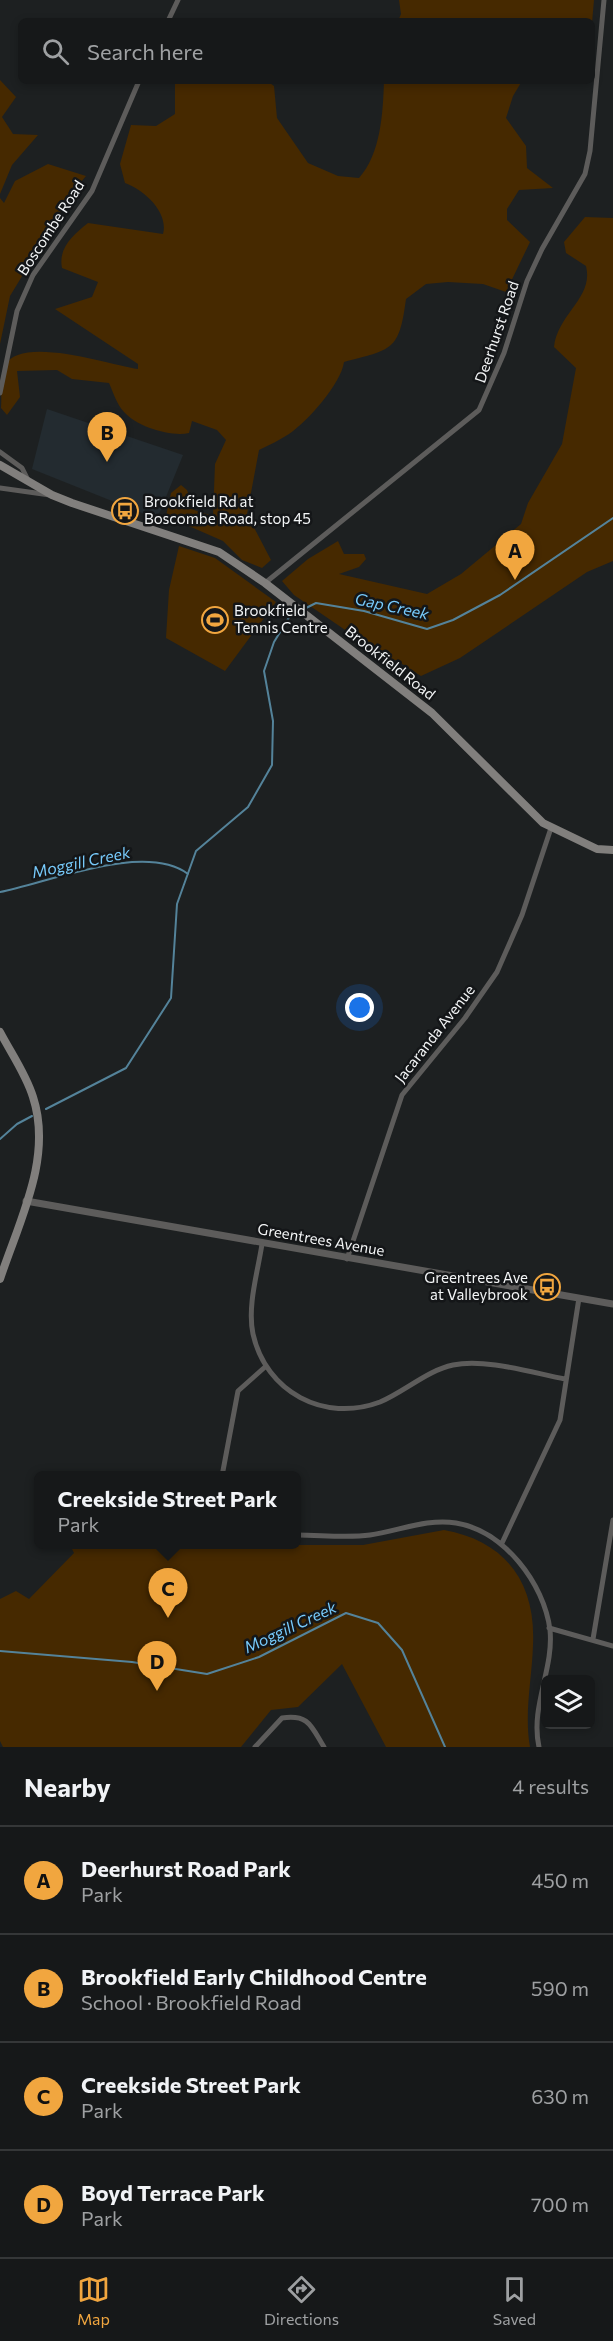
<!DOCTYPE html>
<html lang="en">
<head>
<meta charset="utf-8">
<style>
	:root { --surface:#161819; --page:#1f2122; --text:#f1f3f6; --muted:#9ea0a2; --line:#353738; --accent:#f1a63f }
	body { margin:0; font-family:Commissioner,sans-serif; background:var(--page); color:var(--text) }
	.controls { position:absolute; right:18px; bottom:18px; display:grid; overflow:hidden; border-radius:9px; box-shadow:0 3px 9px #0003 }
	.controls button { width:54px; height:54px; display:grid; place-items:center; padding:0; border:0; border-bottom:2px solid var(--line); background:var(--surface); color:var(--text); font:30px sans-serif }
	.you { position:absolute; left:360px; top:1008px; width:21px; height:21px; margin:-15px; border:4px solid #fff; border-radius:50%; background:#1a73e8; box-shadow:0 0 0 9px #1a73e833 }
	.badge { display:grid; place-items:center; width:39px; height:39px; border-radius:50%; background:var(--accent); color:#111; font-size:20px; font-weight:700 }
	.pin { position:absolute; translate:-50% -50px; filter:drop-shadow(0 2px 3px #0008) }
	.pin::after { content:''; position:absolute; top:32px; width:21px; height:18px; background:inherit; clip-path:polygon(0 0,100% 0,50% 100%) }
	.popup { position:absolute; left:34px; top:1471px; width:267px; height:78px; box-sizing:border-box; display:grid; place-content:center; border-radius:9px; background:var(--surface); filter:drop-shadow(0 2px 4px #0005); font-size:20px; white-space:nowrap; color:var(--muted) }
	.popup b { font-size:22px; color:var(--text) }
	.popup::after { content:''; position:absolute; left:50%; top:100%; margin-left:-12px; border:12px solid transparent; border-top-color:var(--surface) }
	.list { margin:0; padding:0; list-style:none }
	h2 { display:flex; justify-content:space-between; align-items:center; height:78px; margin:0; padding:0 24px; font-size:26px }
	h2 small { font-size:20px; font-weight:400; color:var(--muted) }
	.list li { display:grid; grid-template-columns:39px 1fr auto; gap:18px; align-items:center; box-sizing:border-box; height:108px; padding:0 24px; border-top:2px solid var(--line) }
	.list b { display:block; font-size:22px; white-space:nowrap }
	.list p { margin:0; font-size:20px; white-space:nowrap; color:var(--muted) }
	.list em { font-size:20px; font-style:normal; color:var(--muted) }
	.icon { flex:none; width:33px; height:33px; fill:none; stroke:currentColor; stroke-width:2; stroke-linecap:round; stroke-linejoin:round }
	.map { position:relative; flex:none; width:613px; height:1747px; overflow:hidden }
	.search { position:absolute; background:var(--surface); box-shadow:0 3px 9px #0003; left:18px; right:18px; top:18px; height:66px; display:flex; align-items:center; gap:15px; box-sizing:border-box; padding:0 21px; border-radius:9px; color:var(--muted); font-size:22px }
	.sheet { height:510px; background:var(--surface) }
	nav { display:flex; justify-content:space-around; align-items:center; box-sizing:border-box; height:84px; border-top:2px solid var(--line); background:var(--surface); font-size:16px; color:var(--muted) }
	nav a { display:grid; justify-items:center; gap:3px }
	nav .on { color:var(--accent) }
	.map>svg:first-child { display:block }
	.built { fill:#232b30 }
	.green { fill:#462900 }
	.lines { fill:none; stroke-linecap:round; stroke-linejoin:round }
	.stream { stroke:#54839a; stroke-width:2 }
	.minor { stroke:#5d5c5b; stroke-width:5 }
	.tertiary { stroke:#5d5c5b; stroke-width:7 }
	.secondary { stroke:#817f7d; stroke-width:8 }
	.labels { text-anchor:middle; stroke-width:5; stroke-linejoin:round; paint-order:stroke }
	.street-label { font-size:15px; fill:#f3f5f6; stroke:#141618 }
	.poi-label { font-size:15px; fill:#f3f5f6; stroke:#141618; text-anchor:start }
	.water-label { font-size:16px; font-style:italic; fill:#77cafb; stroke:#141618 }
</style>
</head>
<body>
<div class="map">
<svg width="613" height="1747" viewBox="0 0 613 1747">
	<rect width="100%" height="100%" fill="#1d2021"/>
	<path class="built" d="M47 409 183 455 157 519 32 469Z"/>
	<path class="green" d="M399 0H594L592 23 398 21 401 14Z
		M0 80 16 97 2 117 13 134 38 135 12 165 0 194Z
		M175 81H267L274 86 277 118 308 163 338 176 359 178C381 154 383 112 384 81H522L513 96 506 118 526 146 527 168 553 188 519 190 507 209V220L530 242 506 292 483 284 448 282 426 284 406 299C399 352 392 349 344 362 341 384 307 422 289 434 280 440 269 445 259 450L247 514 271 560 262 568 242 560 223 541 166 516 171 493 181 485 187 490 194 510 213 516 215 464 226 440 217 430 192 421 189 433C171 437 137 427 124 412 117 405 113 392 109 383L72 379 57 370 17 371 20 397 7 415 1 408C2 396 0 377 5 366 19 334 111 365 138 369V364L55 309 92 297 98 282 62 268C58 248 73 235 88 223L163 234C169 212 143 189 125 183L120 164 131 125 156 126 175 114Z
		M48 164 86 176 75 189 10 296 0 344V198L4 203 15 181Z
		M585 217 613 218V561L587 572 460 658 421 676 396 660 392 662 294 595 282 581 308 559 338 541 344 554H364L366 559 359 567 339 574 427 594 461 574 521 524 528 503 562 444 576 368 554 347C558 313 594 298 586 266L566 253 564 242Z
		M179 546 215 558 276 602 225 671 166 638 169 590Z
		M444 1530C506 1541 536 1583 533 1645 532 1679 524 1713 530 1747H386L342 1664 298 1707 271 1710 241 1747H3L0 1741V1599L16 1591 29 1599 74 1553 70 1545H363Z"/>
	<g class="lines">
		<path class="stream" d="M304 609 316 603 364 611 427 629 453 620 500 595 613 518
			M0 892C50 882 145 842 188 874
			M46 1109 126 1068 171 998 177 904 196 851 248 807 272 765 273 721 264 671 274 642 290 616 299 612
			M0 1139 17 1124 32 1116
			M0 1651 132 1662 207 1674 259 1657 346 1613 378 1623 402 1650 445 1747"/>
		<path class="minor" d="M168 21 178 0
			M0 393 17 311 33 275 92 191 139 81
			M0 452 22 468 28 480
			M0 488 50 495
			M265 583 479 410 504 353 527 281 542 249 585 174 590 151 604 0
			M262 1244C258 1271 247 1306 253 1334 266 1392 324 1423 380 1402 404 1392 428 1370 453 1365 485 1358 533 1373 565 1379
			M347 1259 402 1095 465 1018 497 972 522 915 551 828
			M222 1476 238 1391 265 1367
			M297 1535C321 1535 347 1538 370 1535 398 1531 428 1518 456 1523 504 1531 544 1583 550 1630 554 1669 530 1707 539 1747
			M502 1543 560 1420 579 1298
			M549 1628 613 1646
			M593 1639 613 1520
			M255 1747 282 1718C309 1714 311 1726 324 1747"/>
		<path class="tertiary" d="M26 1201 613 1304"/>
		<path class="secondary" d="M0 465 52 495 72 503 219 552 265 583 432 713 543 823 597 849 613 850
			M0 1032C11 1053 26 1074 33 1097 53 1158 19 1221 0 1279"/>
	</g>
	<defs>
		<symbol id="bus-ring" viewBox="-11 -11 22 22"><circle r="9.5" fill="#141618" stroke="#f1a63f" stroke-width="1.5"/><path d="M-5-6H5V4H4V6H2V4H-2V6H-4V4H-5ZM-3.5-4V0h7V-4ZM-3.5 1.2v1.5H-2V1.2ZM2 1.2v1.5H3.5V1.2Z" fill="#f1a63f"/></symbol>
		<symbol id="stadium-ring" viewBox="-11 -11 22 22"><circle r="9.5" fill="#141618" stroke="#f1a63f" stroke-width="1.5"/><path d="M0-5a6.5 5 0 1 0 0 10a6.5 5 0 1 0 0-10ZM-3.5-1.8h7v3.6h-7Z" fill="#f1a63f"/></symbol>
	</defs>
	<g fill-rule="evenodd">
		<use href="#bus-ring" x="110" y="496" width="30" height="30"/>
		<use href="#stadium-ring" x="200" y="605" width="30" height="30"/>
		<use href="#bus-ring" x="532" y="1272" width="30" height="30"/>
	</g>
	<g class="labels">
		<g class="street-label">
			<text transform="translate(51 228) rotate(-57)" y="5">Boscombe Road</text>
			<text transform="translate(497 332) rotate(-71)" y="5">Deerhurst Road</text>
			<text transform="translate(390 663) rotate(38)" y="5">Brookfield Road</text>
			<text transform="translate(435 1034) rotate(-52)" y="5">Jacaranda Avenue</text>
			<text transform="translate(321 1240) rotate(10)" y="5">Greentrees Avenue</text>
		</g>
		<g class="poi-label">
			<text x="144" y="507">Brookfield Rd at<tspan x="144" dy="17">Boscombe Road, stop 45</tspan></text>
			<text x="234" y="616">Brookfield<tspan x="234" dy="17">Tennis Centre</tspan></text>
			<text x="528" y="1283" text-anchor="end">Greentrees Ave<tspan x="528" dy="17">at Valleybrook</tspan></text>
		</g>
		<g class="water-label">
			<text transform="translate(392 606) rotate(12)" y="6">Gap Creek</text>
			<text transform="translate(81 862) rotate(-12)" y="6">Moggill Creek</text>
			<text transform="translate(290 1627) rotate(-25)" y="6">Moggill Creek</text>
		</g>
	</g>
</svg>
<div class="controls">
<button><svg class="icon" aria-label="layers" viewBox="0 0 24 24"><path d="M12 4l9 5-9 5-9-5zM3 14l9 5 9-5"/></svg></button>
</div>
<div class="you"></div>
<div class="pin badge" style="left:515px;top:580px">A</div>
<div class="pin badge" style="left:107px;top:462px">B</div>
<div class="pin badge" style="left:168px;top:1618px">C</div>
<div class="popup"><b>Creekside Street Park</b>Park</div>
<div class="pin badge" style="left:157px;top:1691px">D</div>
<div class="search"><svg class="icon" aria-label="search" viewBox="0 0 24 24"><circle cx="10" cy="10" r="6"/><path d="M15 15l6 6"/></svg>Search here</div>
</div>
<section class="sheet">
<h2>Nearby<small>4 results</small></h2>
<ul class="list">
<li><span class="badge">A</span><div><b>Deerhurst Road Park</b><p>Park</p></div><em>450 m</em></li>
<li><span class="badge">B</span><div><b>Brookfield Early Childhood Centre</b><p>School · Brookfield Road</p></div><em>590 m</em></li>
<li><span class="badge">C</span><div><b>Creekside Street Park</b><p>Park</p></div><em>630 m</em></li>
<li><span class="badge">D</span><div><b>Boyd Terrace Park</b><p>Park</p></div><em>700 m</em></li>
</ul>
</section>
<nav>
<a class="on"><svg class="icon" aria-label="map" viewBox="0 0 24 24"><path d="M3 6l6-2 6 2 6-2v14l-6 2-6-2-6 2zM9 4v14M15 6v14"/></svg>Map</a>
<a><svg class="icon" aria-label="directions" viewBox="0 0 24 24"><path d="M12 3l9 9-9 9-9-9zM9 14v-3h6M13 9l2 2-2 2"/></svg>Directions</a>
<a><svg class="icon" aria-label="saved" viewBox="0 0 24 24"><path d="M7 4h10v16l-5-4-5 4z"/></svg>Saved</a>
</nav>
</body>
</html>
